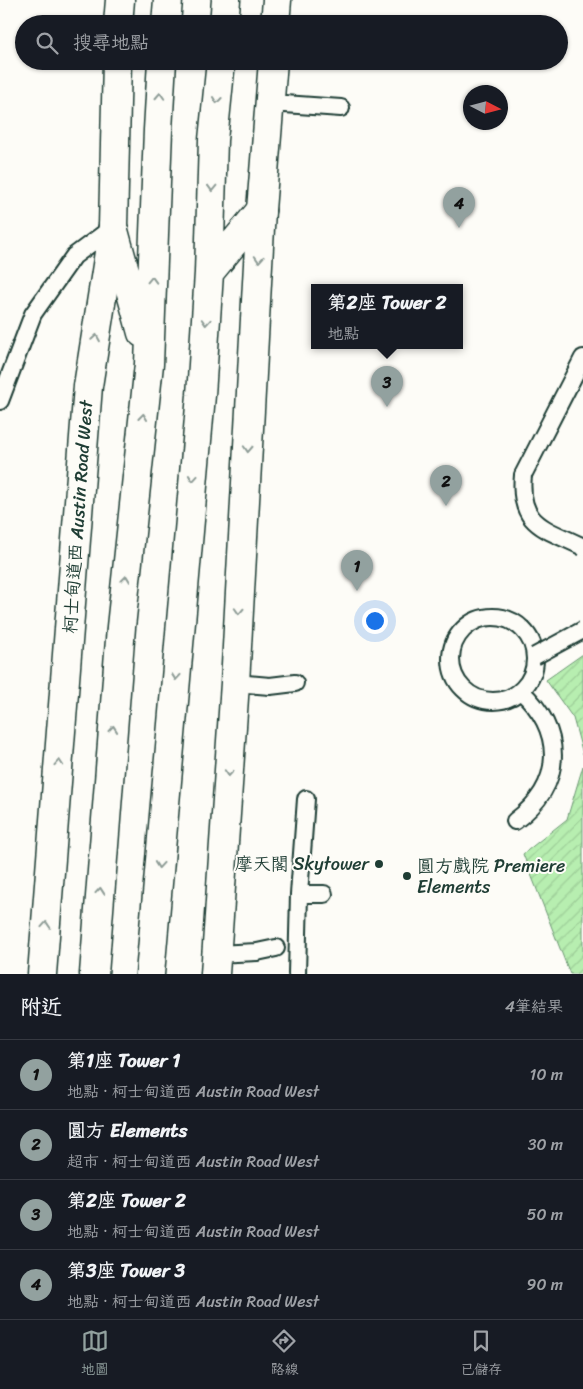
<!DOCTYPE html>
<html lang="zh-TW">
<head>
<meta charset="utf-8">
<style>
	:root { --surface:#171b24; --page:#242831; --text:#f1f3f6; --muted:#9ea1a6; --line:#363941; --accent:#92a19f }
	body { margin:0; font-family:Sriracha,"LXGW WenKai TC",sans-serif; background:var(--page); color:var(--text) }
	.compass { position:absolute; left:463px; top:85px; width:45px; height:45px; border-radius:50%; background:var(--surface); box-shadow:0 1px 4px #0004; rotate:96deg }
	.you { position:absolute; left:374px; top:620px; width:18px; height:18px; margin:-12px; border:4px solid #fff; border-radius:50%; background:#1a73e8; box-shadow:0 0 0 8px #1a73e833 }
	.badge { display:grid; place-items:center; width:32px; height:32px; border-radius:50%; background:var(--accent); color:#111; font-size:16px; font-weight:700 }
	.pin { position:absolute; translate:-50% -41px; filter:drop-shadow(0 1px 2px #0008) }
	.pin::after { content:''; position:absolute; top:26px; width:18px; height:15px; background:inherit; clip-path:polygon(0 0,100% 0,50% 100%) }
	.popup { position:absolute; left:311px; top:284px; width:152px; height:65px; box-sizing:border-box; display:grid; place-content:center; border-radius:0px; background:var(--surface); filter:drop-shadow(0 1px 4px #0005); font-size:16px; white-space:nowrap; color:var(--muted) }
	.popup b { font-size:19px; color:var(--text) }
	.popup::after { content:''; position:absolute; left:50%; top:100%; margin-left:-10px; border:10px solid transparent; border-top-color:var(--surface) }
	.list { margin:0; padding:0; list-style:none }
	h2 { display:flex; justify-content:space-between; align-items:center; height:65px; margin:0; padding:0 20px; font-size:21px }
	h2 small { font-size:16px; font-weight:400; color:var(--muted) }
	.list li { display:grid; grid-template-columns:32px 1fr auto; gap:15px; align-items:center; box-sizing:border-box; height:70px; padding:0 20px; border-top:1px solid var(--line) }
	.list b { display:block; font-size:19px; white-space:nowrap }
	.list p { margin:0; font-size:16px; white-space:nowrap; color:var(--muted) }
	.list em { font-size:16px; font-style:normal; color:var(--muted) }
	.icon { flex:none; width:28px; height:28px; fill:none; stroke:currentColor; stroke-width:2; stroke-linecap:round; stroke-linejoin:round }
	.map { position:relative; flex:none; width:583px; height:974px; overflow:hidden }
	.search { position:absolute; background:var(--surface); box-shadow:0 1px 4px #0004; left:15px; right:15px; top:15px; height:55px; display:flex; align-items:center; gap:12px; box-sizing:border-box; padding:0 18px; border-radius:28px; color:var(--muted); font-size:19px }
	.sheet { height:345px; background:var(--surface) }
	nav { display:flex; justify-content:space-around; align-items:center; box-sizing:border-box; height:70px; border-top:1px solid var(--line); background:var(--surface); font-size:14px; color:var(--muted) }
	nav a { display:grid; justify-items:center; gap:2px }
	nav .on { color:var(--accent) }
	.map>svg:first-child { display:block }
	.garden { fill:url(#garden-furrows); stroke:#6b9672 }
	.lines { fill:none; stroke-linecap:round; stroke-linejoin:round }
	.service-casing { stroke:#1f3d34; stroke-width:20 }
	.minor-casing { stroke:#1f3d34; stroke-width:31 }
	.tertiary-casing { stroke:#1f3d34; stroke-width:31 }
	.secondary-casing { stroke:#1f3d34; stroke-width:31 }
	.service { stroke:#fdfcf7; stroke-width:16 }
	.minor { stroke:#fdfcf7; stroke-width:28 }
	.tertiary { stroke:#fdfcf7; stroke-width:28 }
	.secondary { stroke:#fdfcf7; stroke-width:28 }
	.service-bridge-casing { stroke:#1f3d34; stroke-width:20; stroke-linecap:butt }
	.service-bridge { stroke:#fdfcf7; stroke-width:16 }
	.oneway { stroke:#8e9c96 }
	.poi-dot { fill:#1f3d34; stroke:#fdfcf7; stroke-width:2 }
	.labels { text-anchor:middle; stroke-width:4; stroke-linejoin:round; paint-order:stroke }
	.street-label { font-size:18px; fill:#1f3d34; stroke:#fdfcf7 }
	.poi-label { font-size:18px; fill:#1f3d34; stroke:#fdfcf7; text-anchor:end }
</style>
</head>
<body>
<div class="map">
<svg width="583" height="974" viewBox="0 0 583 974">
	<defs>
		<pattern id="garden-furrows" width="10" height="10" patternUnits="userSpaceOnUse" patternTransform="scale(1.25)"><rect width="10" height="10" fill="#b7eeb0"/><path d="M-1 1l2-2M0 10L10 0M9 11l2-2" fill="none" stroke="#9dcd98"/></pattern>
	</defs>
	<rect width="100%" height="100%" fill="#fdfcf7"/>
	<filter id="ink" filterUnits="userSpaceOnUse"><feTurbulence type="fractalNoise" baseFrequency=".02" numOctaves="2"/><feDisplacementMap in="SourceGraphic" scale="10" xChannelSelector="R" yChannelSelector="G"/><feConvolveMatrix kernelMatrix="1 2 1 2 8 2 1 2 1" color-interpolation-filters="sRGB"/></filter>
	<g filter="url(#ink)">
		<path class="garden" d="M583 654V754L573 718 546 680Z
			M583 766V974H570L523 854 567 819Z"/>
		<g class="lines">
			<defs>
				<path id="service" d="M270 103 341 108
					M0 401 33 314 74 256 113 227
					M523 475 583 358
					M451 659a42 42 0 1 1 84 0a42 42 0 1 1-84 0Z
					M235 683 270 686 295 683
					M515 821C564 785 565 732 521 691
					M299 894H324
					M216 954 257 952 276 948
					M297 974 299 894 306 799"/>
				<path id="minor" d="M42 974 88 386 113 227
					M215 974 235 683 261 210"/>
				<path id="tertiary" d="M118 24 120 0
					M275 24 277 0
					M261 210 273 61
					M113 227 117 61"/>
				<path id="secondary" d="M166 24 168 0
					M224 24 226 0
					M113 227 142 333
					M209 273 261 210
					M94 974 121 627 149 364 158 130 162 61
					M150 974 201 395 209 273 213 140 221 61"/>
			</defs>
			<use href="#service" class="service-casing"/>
			<use href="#minor" class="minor-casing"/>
			<use href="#tertiary" class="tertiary-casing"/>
			<use href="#secondary" class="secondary-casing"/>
			<use href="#service" class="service"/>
			<use href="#minor" class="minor"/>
			<use href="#tertiary" class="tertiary"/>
			<use href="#secondary" class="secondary"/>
			<defs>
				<path id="service-bridge" d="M523 475C518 526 545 528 583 547
					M535 656 583 630"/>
			</defs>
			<use href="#service-bridge" class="service-bridge-casing"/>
			<use href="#service-bridge" class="service-bridge"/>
		</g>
		<defs><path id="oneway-chevron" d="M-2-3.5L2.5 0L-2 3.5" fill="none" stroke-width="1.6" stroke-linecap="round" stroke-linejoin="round" transform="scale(1.25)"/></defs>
		<g class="oneway">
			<use href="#oneway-chevron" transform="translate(160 96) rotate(-87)"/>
			<use href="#oneway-chevron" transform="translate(217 100) rotate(96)"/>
			<use href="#oneway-chevron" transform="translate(212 188) rotate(92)"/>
			<use href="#oneway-chevron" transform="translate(259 259) rotate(94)"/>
			<use href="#oneway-chevron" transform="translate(152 280) rotate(-88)"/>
			<use href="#oneway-chevron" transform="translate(206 322) rotate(94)"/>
			<use href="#oneway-chevron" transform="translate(96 338) rotate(-81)"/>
			<use href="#oneway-chevron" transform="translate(143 417) rotate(-84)"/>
			<use href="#oneway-chevron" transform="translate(248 449) rotate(93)"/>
			<use href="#oneway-chevron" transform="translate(193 478) rotate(95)"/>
			<use href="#oneway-chevron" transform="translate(126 579) rotate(-84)"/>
			<use href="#oneway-chevron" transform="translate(239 611) rotate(93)"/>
			<use href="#oneway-chevron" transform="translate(176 677) rotate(95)"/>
			<use href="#oneway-chevron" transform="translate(113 729) rotate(-85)"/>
			<use href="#oneway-chevron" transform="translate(59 763) rotate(-86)"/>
			<use href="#oneway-chevron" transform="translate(229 773) rotate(94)"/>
			<use href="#oneway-chevron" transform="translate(159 865) rotate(95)"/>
			<use href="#oneway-chevron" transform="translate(100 891) rotate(-85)"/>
			<use href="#oneway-chevron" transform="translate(46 925) rotate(-86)"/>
		</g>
	</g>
	<g class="poi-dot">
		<circle cx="379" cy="864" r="5"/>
		<circle cx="407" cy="876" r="5"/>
	</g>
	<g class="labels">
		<g class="street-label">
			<text transform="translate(78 517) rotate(-86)" y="6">柯士甸道西 Austin Road West</text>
		</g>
		<g class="poi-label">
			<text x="369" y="870">摩天閣 Skytower</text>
			<text x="417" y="872" text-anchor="start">圓方戲院 Premiere<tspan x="417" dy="21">Elements</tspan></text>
		</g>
	</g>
</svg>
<svg class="compass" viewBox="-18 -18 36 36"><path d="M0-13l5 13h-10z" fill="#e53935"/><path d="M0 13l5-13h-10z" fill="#9ea1a6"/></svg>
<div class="you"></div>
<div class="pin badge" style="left:357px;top:591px">1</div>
<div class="pin badge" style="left:446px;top:506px">2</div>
<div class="pin badge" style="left:387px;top:407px">3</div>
<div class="popup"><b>第2座 Tower 2</b>地點</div>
<div class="pin badge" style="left:459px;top:228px">4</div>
<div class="search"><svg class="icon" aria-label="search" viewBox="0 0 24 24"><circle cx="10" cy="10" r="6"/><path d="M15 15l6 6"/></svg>搜尋地點</div>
</div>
<section class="sheet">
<h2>附近<small>4筆結果</small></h2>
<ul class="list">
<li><span class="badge">1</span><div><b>第1座 Tower 1</b><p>地點 · 柯士甸道西 Austin Road West</p></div><em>10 m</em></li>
<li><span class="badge">2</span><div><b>圓方 Elements</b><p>超市 · 柯士甸道西 Austin Road West</p></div><em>30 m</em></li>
<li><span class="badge">3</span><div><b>第2座 Tower 2</b><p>地點 · 柯士甸道西 Austin Road West</p></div><em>50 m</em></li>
<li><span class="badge">4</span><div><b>第3座 Tower 3</b><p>地點 · 柯士甸道西 Austin Road West</p></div><em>90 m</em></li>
</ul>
</section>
<nav>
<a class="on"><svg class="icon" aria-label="map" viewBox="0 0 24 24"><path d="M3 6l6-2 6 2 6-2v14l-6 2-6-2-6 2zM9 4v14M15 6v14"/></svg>地圖</a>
<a><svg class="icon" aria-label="directions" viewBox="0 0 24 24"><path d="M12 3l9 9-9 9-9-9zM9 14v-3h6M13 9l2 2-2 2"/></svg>路線</a>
<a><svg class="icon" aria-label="saved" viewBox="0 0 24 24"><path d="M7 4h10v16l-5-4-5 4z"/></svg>已儲存</a>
</nav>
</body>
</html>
